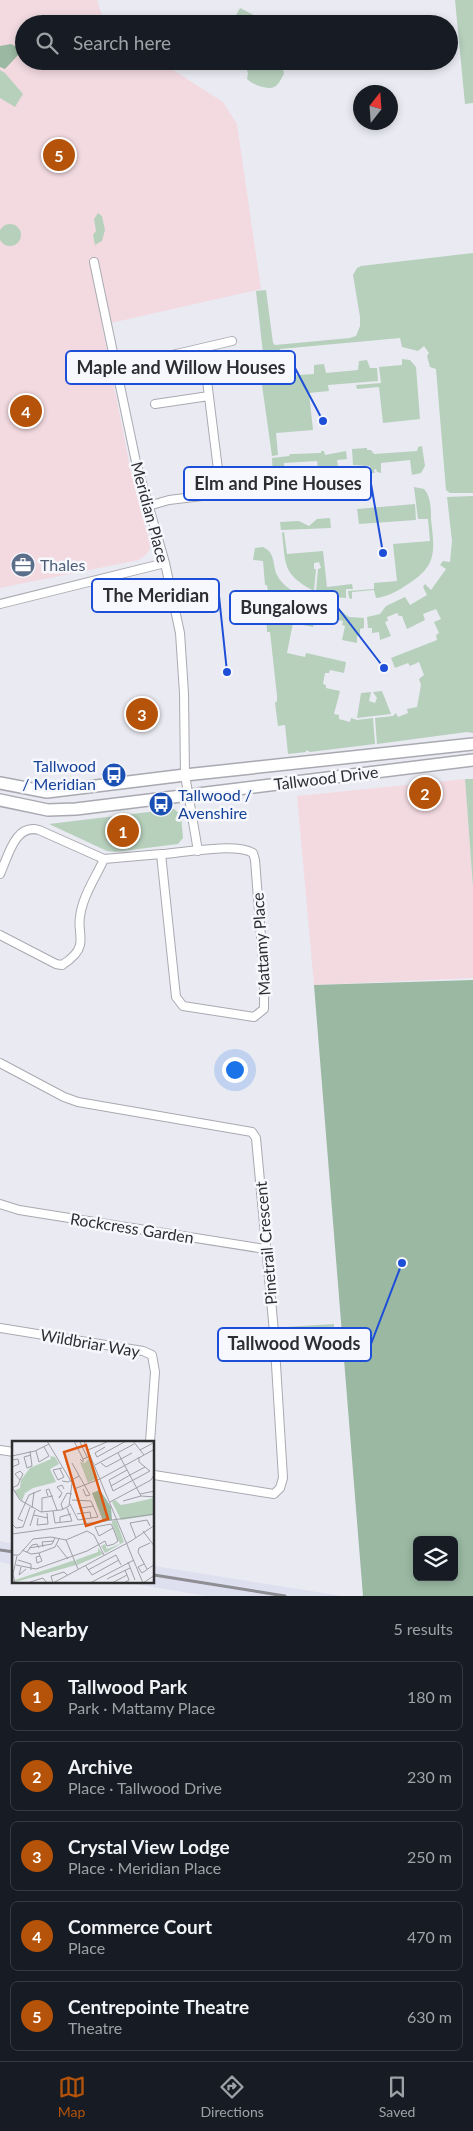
<!DOCTYPE html>
<html lang="en">
<head>
<meta charset="utf-8">
<style>
	:root { --surface:#171b24; --page:#242831; --text:#f1f3f6; --muted:#9ea1a6; --line:#363941; --accent:#b45309 }
	body { margin:0; font-family:Lato,sans-serif; background:var(--page); color:var(--text) }
	.controls { position:absolute; right:15px; bottom:15px; display:grid; overflow:hidden; border-radius:8px; box-shadow:0 2px 8px #0003 }
	.controls button { width:45px; height:45px; display:grid; place-items:center; padding:0; border:0; border-bottom:1px solid var(--line); background:var(--surface); color:var(--text); font:25px sans-serif }
	.compass { position:absolute; left:353px; top:85px; width:45px; height:45px; border-radius:50%; background:var(--surface); box-shadow:0 2px 8px #0003; rotate:17deg }
	.you { position:absolute; left:234px; top:1069px; width:18px; height:18px; margin:-12px; border:4px solid #fff; border-radius:50%; background:#1a73e8; box-shadow:0 0 0 8px #1a73e833 }
	.badge { display:grid; place-items:center; width:32px; height:32px; border-radius:50%; background:var(--accent); color:#fff; font-size:16px; font-weight:700 }
	.pin { position:absolute; translate:-50% -50%; border:2px solid #fff; box-shadow:0 1px 5px #0006 }
	.list { margin:0; padding:0; list-style:none }
	h2 { display:flex; justify-content:space-between; align-items:center; height:65px; margin:0; padding:0 20px; font-size:21px }
	h2 small { font-size:16px; font-weight:400; color:var(--muted) }
	.list li { display:grid; grid-template-columns:32px 1fr auto; gap:15px; align-items:center; box-sizing:border-box; height:70px; margin:0 10px 10px; padding:0 10px; border:1px solid var(--line); border-radius:8px }
	.list b { display:block; font-size:19px; white-space:nowrap }
	.list p { margin:0; font-size:16px; white-space:nowrap; color:var(--muted) }
	.list em { font-size:16px; font-style:normal; color:var(--muted) }
	.icon { flex:none; width:28px; height:28px; fill:none; stroke:currentColor; stroke-width:2; stroke-linecap:round; stroke-linejoin:round }
	.map { position:relative; flex:none; width:473px; height:1596px; overflow:hidden }
	.search { position:absolute; background:var(--surface); box-shadow:0 2px 8px #0003; left:15px; right:15px; top:15px; height:55px; display:flex; align-items:center; gap:12px; box-sizing:border-box; padding:0 18px; border-radius:28px; color:var(--muted); font-size:19px }
	.sheet { height:465px; background:var(--surface) }
	nav { display:flex; justify-content:space-around; align-items:center; box-sizing:border-box; height:70px; border-top:1px solid var(--line); background:var(--surface); font-size:14px; color:var(--muted) }
	nav a { display:grid; justify-items:center; gap:2px }
	nav .on { color:var(--accent) }
	.map>svg:first-child { display:block }
	.commercial { fill:#f3dae1 }
	.built { fill:#dee0ef }
	.green { fill:#b6d0bc }
	.forest { fill:#9ab8a2; fill-rule:evenodd }
	.lines { fill:none; stroke-linecap:round; stroke-linejoin:round }
	.street-casing { stroke:#a9aab1; stroke-width:10 }
	.secondary-casing { stroke:#a9aab1; stroke-width:14 }
	.street { stroke:#fff; stroke-width:8 }
	.secondary { stroke:#fff; stroke-width:11 }
	.rail { stroke:#8d8d92; stroke-width:3 }
	.labels { text-anchor:middle; stroke-width:5; stroke-linejoin:round; paint-order:stroke }
	.street-label { font-size:16px; fill:#2e2e31; stroke:#f7f8fe }
	.service-label { font-size:16px; fill:#4e5e75; stroke:#f7f8fe; text-anchor:start }
	.transit-label { font-size:16px; fill:#164399; stroke:#f7f8fe; text-anchor:end }
	.inset-road { fill:none; stroke:#9f9fa5; stroke-width:1 }
	.view { fill:#df570e; fill-opacity:0.15; stroke:#df570e; stroke-width:2.5 }
	.inset-edge { fill:none; stroke:#2e2e31; stroke-width:2.5 }
	.leader { fill:none; stroke:#1d4ed8; stroke-width:2 }
	.callout-dot { fill:#1d4ed8; stroke:#f7f8fe; stroke-width:2 }
	.callout { fill:#f7f8fe; stroke:#1d4ed8; stroke-width:2 }
	.callout-label { font-size:18px; text-anchor:middle; font-weight:bold; fill:#2e2e31 }
</style>
</head>
<body>
<div class="map">
<svg width="473" height="1596" viewBox="0 0 473 1596">
	<rect width="100%" height="100%" fill="#eaeaf2"/>
	<path class="commercial" d="M0 0H97L105 24H24V61H159L223 102 237 124 261 289 102 325 131 472 151 546 147 554 139 560 0 588Z
		M465 779 473 887V978L314 985 297 796Z"/>
	<path class="built" d="M0 1541 14 1544V1565L0 1562Z
		M154 1566 342 1596H207L122 1582H154Z"/>
	<path class="green" d="M455 0H473V103L465 104Z
		M240 8 271 24H231Z
		M241 61H283L282 64 284 74C282 77 280 82 277 85 271 92 253 85 247 79L248 73 245 64Z
		M0 70 5 73 23 94 15 107 0 98Z
		M98 213 102 216 105 230 102 241 95 245 93 235 96 231 94 219Z
		M-1 235a11 11 0 1 1 22 0a11 11 0 1 1-22 0Z
		M473 253V493H450L446 490 436 369 430 367 427 356 429 353 424 346 418 351 402 347 400 338 280 349V358L273 359 263 353 256 291 266 290 273 343 275 345 350 338 356 336 360 326V317L353 275 357 268 361 266Z
		M402 359 410 360 416 367 420 419 383 423 379 387 357 389 356 385 381 383 379 367 402 365Z
		M367 360 370 368H377L378 381 328 385 329 391 309 393 313 430 276 433 278 455 272 456 262 385C265 373 270 371 281 370L282 376 314 374V365L324 364 326 373 358 370 359 361Z
		M422 446 425 466 421 473 412 475 410 460 381 463V473L377 472 376 469 374 470 375 473H371L370 466 353 465 352 449 367 448V450H371L374 454 417 451 418 447Z
		M321 451H324L325 455 346 451 347 459 337 460 338 467 318 469 317 461 284 463 285 475H273L272 458 289 456 290 454H293L321 453Z
		M285 484 287 492 321 490V493C313 500 287 504 278 496L276 487Z
		M414 487 424 489C431 497 431 509 431 519 435 554 437 566 405 586 396 592 386 597 376 598L374 590 352 592V599L349 598 348 591 374 589V583L397 581 393 544 430 541 428 519H418Z
		M473 496V733L467 732 377 744 375 718 393 716 396 713 398 717 408 713 407 709 417 707 421 685 419 679 424 675 419 662 410 666 408 663 395 668 391 658 437 640 436 635 439 633 434 622 441 619 436 609 423 614 425 620 407 629 402 616H399L397 613 387 617 388 621 385 622 391 636 380 640 379 632 372 633V628H368L367 617 380 614 386 606 405 597 410 605 427 595 423 587 425 584 431 590 446 569 440 565 443 561 450 562 452 541 447 497Z
		M415 504 416 520 359 524 357 509Z
		M330 518 331 528 281 530 280 522 299 521 309 526 317 519Z
		M284 532 287 554 323 551 327 587 352 584 353 589H346V598L333 597 316 592 318 569 321 568 319 562 314 563V569H316L314 591C282 574 286 565 282 533Z
		M263 547C276 553 272 564 277 575 282 586 293 590 301 598L297 605 316 613 320 606 340 610 349 617 364 618V628L360 629V636H357V643L342 640 345 626 342 625 343 621 326 618 325 622 315 620 313 627 293 623 287 653 305 657 306 653 346 662 344 673 330 670 329 673H325L323 684 326 685V688L340 691 334 714 339 715V719L350 722 351 718 357 720 373 718 375 744 310 752 306 750V752L288 754 285 725 278 726 275 703 277 701V696L270 632H267L266 608 270 607 267 585H265L263 561 253 560 255 548Z
		M382 691 391 714 357 718 361 693 371 692 369 701 375 703 377 698 373 692Z
		M465 779H473V887Z
		M174 809 181 815 183 838 178 844 115 852 107 851 49 824Z
		M334 1324V1332L286 1336 285 1327Z"/>
	<path class="forest" d="M11 44 19 48 20 53 5 69 0 67V46Z
		M473 980V1596H363L314 985ZM417 1540H454V1577H417Z"/>
	<g class="lines">
		<defs>
			<path id="street" d="M94 262 136 462 165 563 180 633 184 693 185 775 198 851
				M203 348 221 494
				M116 368 232 341
				M155 404 209 396
				M148 506 169 500 259 489
				M0 604 165 563
				M0 874C8 857 15 823 39 830L104 859 161 854H164C186 852 236 843 253 853L255 860 264 975V1009L254 1017 183 1006 176 997 161 854
				M0 935 56 964 62 965C70 960 78 954 80 945 82 936 78 926 80 917 82 897 96 877 104 859
				M0 1063 64 1097 78 1102 252 1132 256 1138 274 1332 283 1478 280 1488 274 1494 154 1475
				M0 1204 19 1210 265 1249
				M0 1328 143 1351 152 1355 155 1372 150 1442
				M0 1450 14 1452"/>
			<path id="secondary" d="M0 783 47 792 185 775 473 744
				M0 800 48 810 76 809 473 760"/>
		</defs>
		<use href="#street" class="street-casing"/>
		<use href="#secondary" class="secondary-casing"/>
		<use href="#street" class="street"/>
		<use href="#secondary" class="secondary"/>
		<path class="rail" d="M0 1550 14 1552
			M154 1575 285 1596"/>
	</g>
	<defs>
		<symbol id="office-disc" viewBox="-11 -11 22 22"><circle r="9.5" fill="#5c6f8a" stroke="#f7f8fe"/><path d="M-6-3h4V-5.5h4V-3h4V5H-6ZM-1-4.5V-3h2v-1.5ZM-6 0V1H6V0Z" fill="#fff"/></symbol>
		<symbol id="bus-disc" viewBox="-11 -11 22 22"><circle r="9.5" fill="#1a4fb4" stroke="#f7f8fe"/><path d="M-5-6H5V4H4V6H2V4H-2V6H-4V4H-5ZM-3.5-4V0h7V-4ZM-3.5 1.2v1.5H-2V1.2ZM2 1.2v1.5H3.5V1.2Z" fill="#fff"/></symbol>
	</defs>
	<g fill-rule="evenodd">
		<use href="#office-disc" x="9" y="551" width="28" height="28"/>
		<use href="#bus-disc" x="100" y="761" width="28" height="28"/>
		<use href="#bus-disc" x="147" y="790" width="28" height="28"/>
	</g>
	<g class="labels">
		<g class="street-label">
			<text transform="translate(150 512) rotate(75)" y="6">Meridian Place</text>
			<text transform="translate(326 778) rotate(-7)" y="6">Tallwood Drive</text>
			<text transform="translate(261 944) rotate(-94)" y="6">Mattamy Place</text>
			<text transform="translate(132 1228) rotate(9)" y="6">Rockcress Garden</text>
			<text transform="translate(266 1243) rotate(-95)" y="6">Pinetrail Crescent</text>
			<text transform="translate(90 1343) rotate(10)" y="6">Wildbriar Way</text>
		</g>
		<g class="service-label">
			<text x="40" y="571">Thales</text>
		</g>
		<g class="transit-label">
			<text x="96" y="772">Tallwood<tspan x="96" dy="18">/ Meridian</tspan></text>
			<text x="178" y="801" text-anchor="start">Tallwood /<tspan x="178" dy="18">Avenshire</tspan></text>
		</g>
	</g>
	<g transform="translate(12 1441)">
		<rect width="142" height="142" fill="#eaeaf2"/>
		<path d="M38 15 43 16 47 23 38 28 44 41 21 47 13 52 10 60 2 50 8 47 9 39 18 27 39 18ZM78 16 86 37 76 42 68 21 73 22ZM142 57V74L109 79 100 61 103 59 109 64 120 62 119 59 120 62ZM104 79 112 101 93 112 89 105 93 103 95 108 108 103 100 83V80ZM86 107 91 113 65 124 64 119 86 111ZM63 119 64 124 0 142V140Z" fill="#b6d0bc"/>
		<path d="M88 49 99 66 100 79 91 80 80 52Z" fill="#9ab8a2"/>
		<path class="inset-road" d="M62 0 71 18M72 0 131 142 143 134M121 0 132 14M68 1 75 16M93 6 83 12 85 16 114 0M76 9 97 0M128 9 143 1M18 10 20 25 15 27 12 16 19 14M24 10 27 21 37 15 32 6M106 12 129 55 143 56M0 15 23 10 37 3M127 16V21L138 30M68 18 71 21V18L79 15M0 19 6 18 7 23 0 26M60 22 78 54 74 55 71 48M89 22 94 26 120 12M83 24 122 3M48 28 52 36 46 39 41 29 50 27M115 29 97 39 101 50 138 30M118 34 133 26M88 38 143 8M50 40 56 41 67 35M99 45 118 34M0 46 8 59 29 71 49 69 57 65 60 42 35 0M0 47 6 44 8 39 11 33 8 30 3 33 8 39M62 48 88 38M128 53 143 50M49 54 47 57 50 52 45 46 50 44 52 48M36 55 34 49 37 48 45 69M67 60 69 67 82 65M111 60 129 55M98 61 139 39 143 32M58 63 66 79 86 76 79 60 60 59M20 67 22 51M51 69 49 63 55 52 60 53M41 70 43 82 60 80 55 67M30 71V57L41 55M65 73 78 71 79 77M21 74 36 77M26 77 25 84 36 83 35 72M11 80 6 78 17 54 29 49M48 81V76L59 73M0 83 4 87 11 86 18 66M18 85 23 69M131 90 143 106M0 93 143 73M87 95 83 86 99 83 101 87M87 95 101 87M124 97 118 82 135 79 138 85M54 99 66 128M119 100 143 84M45 104 56 118M31 106 30 101 42 100M17 107 40 103 43 97M10 109 19 113 27 112 43 106 47 98M15 111 20 104 25 103 27 107M126 111 135 128M126 111 127 107 138 102M27 112 28 115 30 120 25 122 24 116 28 115M0 114H7L21 98 39 96 54 99 75 90 82 94 92 114M6 119 19 123V129M116 121 123 139M132 123 126 126 130 132 143 123M4 124 24 128 75 110 93 100 95 105 102 103 106 100 101 87M73 124 80 134 107 119M9 126 7 134 14 128M76 129 104 114 109 124M95 138 118 127M3 142 1 133 5 115M15 142 31 137 35 142M41 142 119 100M41 142 39 135 52 131 55 134M78 142 122 119M100 142 115 134M112 142 117 139 113 129"/>
		<path class="view" d="M74 4 96 78 74 85 52 11Z"/>
		<rect width="142" height="142" class="inset-edge"/>
	</g>
	<path class="leader" d="M323 421L295 368M383 553L371 484M227 672L219 596M384 668L338 608M402 1263L371 1344"/>
	<g class="callout-dot">
		<circle cx="323" cy="421" r="5"/>
		<circle cx="383" cy="553" r="5"/>
		<circle cx="227" cy="672" r="5"/>
		<circle cx="384" cy="668" r="5"/>
		<circle cx="402" cy="1263" r="5"/>
	</g>
	<g class="callout">
		<rect x="66" y="351" width="229" height="33" rx="5"/>
		<rect x="184" y="467" width="187" height="33" rx="5"/>
		<rect x="92" y="579" width="127" height="33" rx="5"/>
		<rect x="230" y="591" width="108" height="33" rx="5"/>
		<rect x="218" y="1328" width="153" height="33" rx="5"/>
	</g>
	<g class="callout-label">
		<text x="181" y="374">Maple and Willow Houses</text>
		<text x="278" y="490">Elm and Pine Houses</text>
		<text x="156" y="602">The Meridian</text>
		<text x="284" y="614">Bungalows</text>
		<text x="294" y="1350">Tallwood Woods</text>
	</g>
</svg>
<div class="controls">
<button><svg class="icon" aria-label="layers" viewBox="0 0 24 24"><path d="M12 4l9 5-9 5-9-5zM3 14l9 5 9-5"/></svg></button>
</div>
<svg class="compass" viewBox="-18 -18 36 36"><path d="M0-13l5 13h-10z" fill="#e53935"/><path d="M0 13l5-13h-10z" fill="#9ea1a6"/></svg>
<div class="you"></div>
<div class="pin badge" style="left:123px;top:831px">1</div>
<div class="pin badge" style="left:425px;top:793px">2</div>
<div class="pin badge" style="left:142px;top:714px">3</div>
<div class="pin badge" style="left:26px;top:411px">4</div>
<div class="pin badge" style="left:59px;top:155px">5</div>
<div class="search"><svg class="icon" aria-label="search" viewBox="0 0 24 24"><circle cx="10" cy="10" r="6"/><path d="M15 15l6 6"/></svg>Search here</div>
</div>
<section class="sheet">
<h2>Nearby<small>5 results</small></h2>
<ul class="list">
<li><span class="badge">1</span><div><b>Tallwood Park</b><p>Park · Mattamy Place</p></div><em>180 m</em></li>
<li><span class="badge">2</span><div><b>Archive</b><p>Place · Tallwood Drive</p></div><em>230 m</em></li>
<li><span class="badge">3</span><div><b>Crystal View Lodge</b><p>Place · Meridian Place</p></div><em>250 m</em></li>
<li><span class="badge">4</span><div><b>Commerce Court</b><p>Place</p></div><em>470 m</em></li>
<li><span class="badge">5</span><div><b>Centrepointe Theatre</b><p>Theatre</p></div><em>630 m</em></li>
</ul>
</section>
<nav>
<a class="on"><svg class="icon" aria-label="map" viewBox="0 0 24 24"><path d="M3 6l6-2 6 2 6-2v14l-6 2-6-2-6 2zM9 4v14M15 6v14"/></svg>Map</a>
<a><svg class="icon" aria-label="directions" viewBox="0 0 24 24"><path d="M12 3l9 9-9 9-9-9zM9 14v-3h6M13 9l2 2-2 2"/></svg>Directions</a>
<a><svg class="icon" aria-label="saved" viewBox="0 0 24 24"><path d="M7 4h10v16l-5-4-5 4z"/></svg>Saved</a>
</nav>
</body>
</html>
